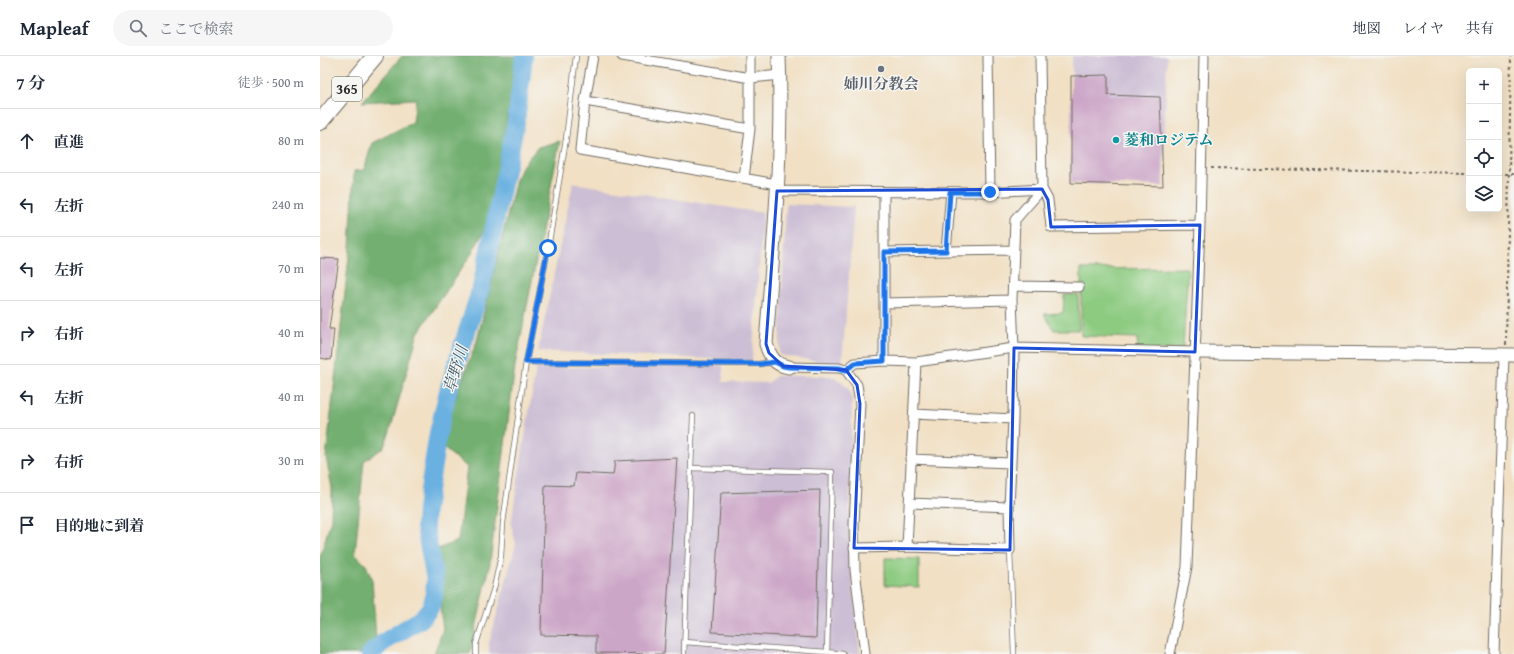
<!DOCTYPE html>
<html lang="ja">
<head>
<meta charset="utf-8">
<style>
	:root { --surface:#fff; --page:#f6f6f7; --text:#1f2937; --muted:#747a83; --line:#e0e1e3 }
	body { margin:0; font-family:"Gentium Book Plus","Noto Serif JP",serif; background:var(--page); color:var(--text) }
	.controls { position:absolute; right:12px; top:12px; display:grid; overflow:hidden; border-radius:6px; box-shadow:0 4px 16px #0002 }
	.controls button { width:36px; height:36px; display:grid; place-items:center; padding:0; border:0; border-bottom:1px solid var(--line); background:var(--surface); color:var(--text); font:20px sans-serif }
	.stop { position:absolute; width:12px; height:12px; margin:-9px; border:3px solid #1a73e8; border-radius:50%; background:#fff }
	.stop.end { background:#1a73e8; border-color:#fff; box-shadow:0 1px 4px #0008 }
	.list { margin:0; padding:0; list-style:none }
	h2 { display:flex; justify-content:space-between; align-items:center; height:52px; margin:0; padding:0 16px; font-size:17px }
	h2 small { font-size:13px; font-weight:400; color:var(--muted) }
	.list li { display:grid; grid-template-columns:26px 1fr auto; gap:12px; align-items:center; box-sizing:border-box; height:64px; padding:0 16px; border-top:1px solid var(--line) }
	.list b { display:block; font-size:15px; white-space:nowrap }
	.list em { font-size:13px; font-style:normal; color:var(--muted) }
	.icon { flex:none; width:22px; height:22px; fill:none; stroke:currentColor; stroke-width:2; stroke-linecap:round; stroke-linejoin:round }
	.map { position:relative; flex:none; width:1194px; height:598px; overflow:hidden }
	header { display:flex; align-items:center; gap:24px; box-sizing:border-box; height:56px; padding:0 20px; background:var(--surface); border-bottom:1px solid var(--line) }
	header strong { font-size:19px }
	nav { display:flex; gap:22px; margin-inline-start:auto; font-size:14px }
	.search { width:280px; height:36px; background:var(--page); display:flex; align-items:center; gap:10px; box-sizing:border-box; padding:0 14px; border-radius:22px; color:var(--muted); font-size:15px }
	main { display:flex }
	aside { flex:1; background:var(--surface) }
	.map>svg:first-child { display:block }
	.industrial { fill:#ccbed4 }
	.green { fill:#8dcb81; stroke:#5c7b56 }
	.forest { fill:#72af6f; stroke:#4e6d4d }
	.lines { fill:none; stroke-linecap:round; stroke-linejoin:round }
	.river { stroke:#6bb1e1; stroke-width:18 }
	.building { fill:#cca6c7 }
	.lane-casing { stroke:#706a61; stroke-width:6 }
	.street-casing { stroke:#706a61; stroke-width:11 }
	.secondary-casing { stroke:#706a61; stroke-width:15 }
	.highway-casing { stroke:#706a61; stroke-width:18 }
	.path { stroke:#706a61; stroke-width:2; stroke-dasharray:3 3; stroke-linecap:butt }
	.lane { stroke:#fff; stroke-width:4.5 }
	.street { stroke:#fff; stroke-width:9 }
	.secondary { stroke:#fff; stroke-width:13 }
	.highway { stroke:#fff; stroke-width:16 }
	.route { stroke:#1a73e8; stroke-width:5 }
	.marked { fill:none; stroke:#1d4ed8; stroke-width:3; stroke-linejoin:round }
	.worship-dot { fill:#6b7280; stroke:#f6f6f2; stroke-width:1.5 }
	.culture-dot { fill:#0f9aa8; stroke:#f6f6f2; stroke-width:1.5 }
	.labels { text-anchor:middle; stroke-width:3; stroke-linejoin:round; paint-order:stroke }
	.shield { fill:#f6f6f2; stroke:#686867; stroke-width:1 }
	.shield-label { font-size:14px; font-weight:bold; fill:#2b2b2b }
	.worship-label { font-size:15px; font-weight:bold; fill:#5b616d; stroke:#f6f6f2 }
	.culture-label { font-size:15px; font-weight:bold; fill:#0d838f; stroke:#f6f6f2; text-anchor:start }
	.water-label { font-size:16px; font-style:italic; fill:#415a6b; stroke:#f6f6f2 }
</style>
</head>
<body>
<header>
<strong>Mapleaf</strong>
<div class="search"><svg class="icon" aria-label="search" viewBox="0 0 24 24"><circle cx="10" cy="10" r="6"/><path d="M15 15l6 6"/></svg>ここで検索</div>
<nav><a>地図</a><a>レイヤ</a><a>共有</a></nav>
</header>
<main>
<aside>
<h2>7 分<small>徒歩 · 500 m</small></h2>
<ul class="list">
<li><svg class="icon" aria-label="ahead" viewBox="0 0 24 24"><path d="M12 20V5M6 11l6-6 6 6"/></svg><div><b>直進</b></div><em>80 m</em></li>
<li><svg class="icon" aria-label="left" viewBox="0 0 24 24"><path d="M17 20v-9H6M10 6l-5 5 5 5"/></svg><div><b>左折</b></div><em>240 m</em></li>
<li><svg class="icon" aria-label="left" viewBox="0 0 24 24"><path d="M17 20v-9H6M10 6l-5 5 5 5"/></svg><div><b>左折</b></div><em>70 m</em></li>
<li><svg class="icon" aria-label="right" viewBox="0 0 24 24"><path d="M7 20v-9h11M14 6l5 5-5 5"/></svg><div><b>右折</b></div><em>40 m</em></li>
<li><svg class="icon" aria-label="left" viewBox="0 0 24 24"><path d="M17 20v-9H6M10 6l-5 5 5 5"/></svg><div><b>左折</b></div><em>40 m</em></li>
<li><svg class="icon" aria-label="right" viewBox="0 0 24 24"><path d="M7 20v-9h11M14 6l5 5-5 5"/></svg><div><b>右折</b></div><em>30 m</em></li>
<li><svg class="icon" aria-label="arrive" viewBox="0 0 24 24"><path d="M6 21V4h12l-3 4 3 4H6"/></svg><div><b>目的地に到着</b></div></li>
</ul>
</aside>
<div class="map">
<svg width="1194" height="598" viewBox="0 0 1194 598">
	<rect width="100%" height="100%" fill="#f6f6f2"/>
	<filter id="ink" filterUnits="userSpaceOnUse"><feTurbulence type="fractalNoise" baseFrequency=".025" numOctaves="2"/><feDisplacementMap in="SourceGraphic" scale="8" xChannelSelector="R" yChannelSelector="G"/><feConvolveMatrix kernelMatrix="1 2 1 2 8 2 1 2 1" color-interpolation-filters="sRGB"/></filter>
	<filter id="wash" filterUnits="userSpaceOnUse"><feTurbulence type="fractalNoise" baseFrequency=".012" numOctaves="4" result="noise"/><feDisplacementMap in="SourceGraphic" scale="16" xChannelSelector="R" yChannelSelector="G"/><feGaussianBlur stdDeviation="0.9" result="paint"/><feColorMatrix in="noise" values="0 0 0 0 0 0 0 0 0 0 0 0 0 0 0 0 0 1.4 0 .05"/><feComposite in="paint" operator="in"/></filter>
	<g filter="url(#wash)">
		<rect width="100%" height="100%" fill="#f1e0c4"/>
		<path class="industrial" d="M752 0H847L843 130 751 127Z
			M253 127 443 157 432 305 218 295Z
			M466 148 534 151 522 309 459 299Z
			M403 309V326L448 327 456 320H511L521 325 529 334 532 342V351L529 493 540 598H169V587L196 488 191 468 216 312Z"/>
		<path class="green" d="M868 212 863 292 818 296 817 282 761 280V213Z
			M758 238 759 274H734L724 258 743 257 744 239Z
			M565 502 599 503V531L565 529Z"/>
		<path class="forest" d="M82 0H197L173 159 152 197 98 277 69 378 63 392 44 405 35 498 46 509 52 524 57 598H0V501L11 464 12 432 6 401 30 192 34 115 44 114 52 87 93 66 96 43 42 46Z
			M240 85 195 310 169 514 150 598H114L123 573 120 550 106 544 115 494 138 485 147 411 122 391V376L157 285 196 124 203 109 218 91Z"/>
		<g class="lines">
			<path class="river" d="M50 598 64 586 101 563 110 552 114 541 115 524 105 470 106 453 118 377 129 331 161 232 196 66 204 0"/>
		</g>
		<g id="blocks">
			<path class="building" d="M788 19V39L840 41 843 130 751 127V20Z
				M0 202 19 203 9 273H14L11 304 0 302Z
				M357 402 344 598 276 597V580L221 579 225 429 254 430 256 417 293 419 295 405Z
				M500 434 496 582 392 576 401 437Z"/>
		</g>
	</g>
	<g filter="url(#ink)">
		<use href="#blocks" fill-opacity="0" stroke="#706a61" stroke-width="1"/>
		<g class="lines">
			<defs>
				<path id="lane" d="M206 306 439 308 453 306
					M690 494 694 598
					M364 586 507 596 512 416 371 412
					M507 596 523 598
					M156 598V588L174 532 181 500 183 467 206 306 228 192 246 83 256 0
					M364 598 373 360"/>
				<path id="street" d="M273 0 265 45 260 94 457 128
					M302 0 431 22 460 19
					M668 0 670 136
					M720 0 722 133 728 144 731 171 880 169
					M265 45 430 73
					M424 122 430 73V0
					M457 135 670 136 722 133
					M626 195 631 136
					M564 196 694 194
					M693 230 759 231
					M564 247 692 244
					M564 305V136
					M469 311 519 312 526 314 537 329 540 348 534 468 535 514 545 598
					M526 314 535 307 564 305 596 306 694 292 875 296
					M594 358 693 363
					M590 403 690 407
					M590 447 689 451
					M587 491 596 306
					M534 492 587 491 690 494 689 451 693 363 694 292 692 244 695 164 722 133
					M850 598 867 511 880 169 884 0
					M1174 598 1184 300"/>
				<path id="secondary" d="M459 0C463 96 453 192 446 288 450 301 455 309 469 311
					M875 296 1194 299"/>
				<path id="highway" d="M0 66 55 0"/>
			</defs>
			<use href="#lane" class="lane-casing"/>
			<use href="#street" class="street-casing"/>
			<use href="#secondary" class="secondary-casing"/>
			<use href="#highway" class="highway-casing"/>
			<path class="path" d="M891 112 1149 117
				M1179 118H1194
				M1186 289 1191 0"/>
			<use href="#lane" class="lane"/>
			<use href="#street" class="street"/>
			<use href="#secondary" class="secondary"/>
			<use href="#highway" class="highway"/>
		</g>
	</g>
	<g class="lines" filter="url(#ink)">
		<path class="route" d="M228 192 206 306 440 308 455 306 463 310 469 311 519 312 526 314 535 307 564 305V196L626 195 630 136H670"/>
	</g>
	<path class="marked" d="M722 133 728 144 731 171 880 169 875 296 694 292 690 494 534 492 540 348 537 329 526 314 463 310 449 297 446 288 457 135Z"/>
	<circle class="worship-dot" cx="561" cy="13" r="4"/>
	<circle class="culture-dot" cx="796" cy="84" r="4"/>
	<g class="labels">
		<rect class="shield" x="12" y="21" width="30" height="24" rx="3"/>
		<g class="shield-label">
			<text x="27" y="38">365</text>
		</g>
		<g class="worship-label">
			<text x="561" y="33">姉川分教会</text>
		</g>
		<g class="culture-label">
			<text x="804" y="89">菱和ロジテム</text>
		</g>
		<g class="water-label">
			<text transform="translate(135 313) rotate(-73)" y="6">草野川</text>
		</g>
	</g>
</svg>
<div class="controls">
<button>+</button>
<button>−</button>
<button><svg class="icon" aria-label="locate" viewBox="0 0 24 24"><circle cx="12" cy="12" r="6"/><path d="M12 2v4M12 18v4M2 12h4M18 12h4"/></svg></button>
<button><svg class="icon" aria-label="layers" viewBox="0 0 24 24"><path d="M12 4l9 5-9 5-9-5zM3 14l9 5 9-5"/></svg></button>
</div>
<div class="stop" style="left:228px;top:192px"></div>
<div class="stop end" style="left:670px;top:136px"></div>
</div>
</main>
</body>
</html>
